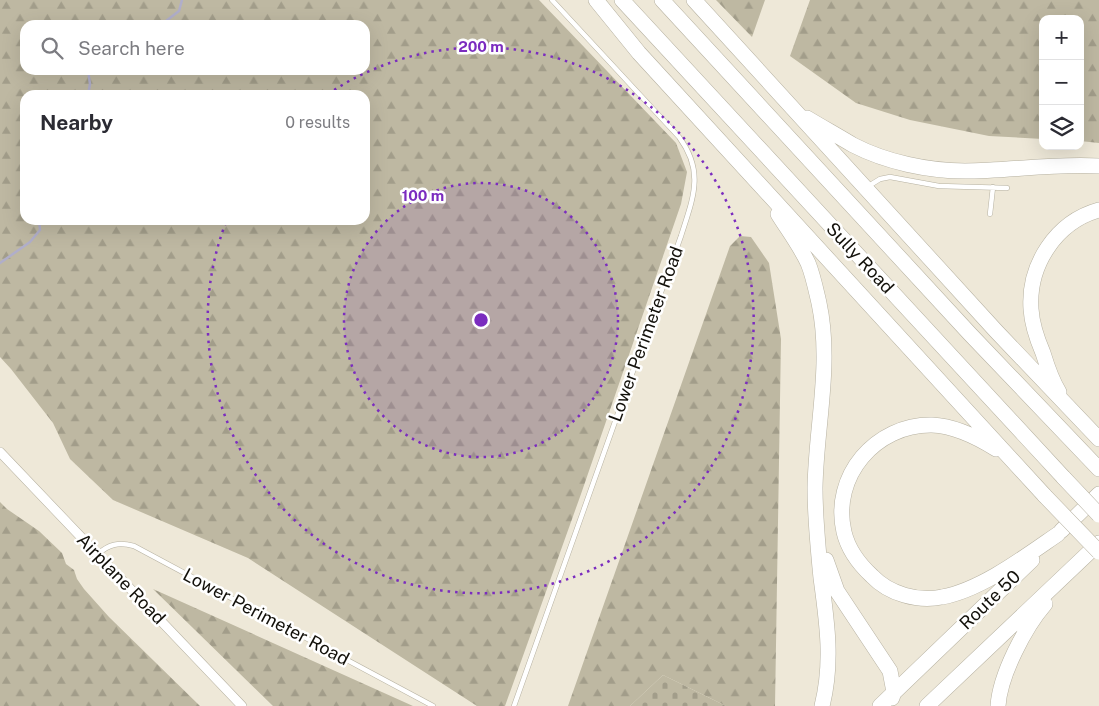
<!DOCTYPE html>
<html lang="en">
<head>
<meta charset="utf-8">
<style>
	:root { --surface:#fff; --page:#f2f2f3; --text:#2b2b33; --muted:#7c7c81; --line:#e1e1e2 }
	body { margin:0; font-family:"Public Sans",sans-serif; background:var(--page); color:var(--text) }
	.controls { position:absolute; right:15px; top:15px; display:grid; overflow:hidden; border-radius:10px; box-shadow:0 5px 20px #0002 }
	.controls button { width:45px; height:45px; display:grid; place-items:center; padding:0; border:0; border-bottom:1px solid var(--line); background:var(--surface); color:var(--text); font:25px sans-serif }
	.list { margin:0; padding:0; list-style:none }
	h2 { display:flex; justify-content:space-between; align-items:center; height:65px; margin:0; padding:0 20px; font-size:21px }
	h2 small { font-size:16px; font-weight:400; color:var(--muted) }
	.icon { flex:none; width:28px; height:28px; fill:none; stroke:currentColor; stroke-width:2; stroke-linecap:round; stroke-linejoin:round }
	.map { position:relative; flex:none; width:1099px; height:706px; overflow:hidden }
	.search { position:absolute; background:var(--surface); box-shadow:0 5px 20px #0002; left:20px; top:20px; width:350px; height:55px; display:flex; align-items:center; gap:12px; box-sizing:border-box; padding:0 18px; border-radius:15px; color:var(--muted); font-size:19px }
	.panel { position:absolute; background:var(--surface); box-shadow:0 5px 20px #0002; left:20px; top:90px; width:350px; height:135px; border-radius:15px }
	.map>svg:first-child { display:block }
	.forest { fill:url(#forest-firs); fill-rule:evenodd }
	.cemetery { fill:url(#cemetery-stones) }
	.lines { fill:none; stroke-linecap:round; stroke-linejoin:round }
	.stream { stroke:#b0aeca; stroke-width:2.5 }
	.lane-casing { stroke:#b6b1a1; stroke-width:5.5 }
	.street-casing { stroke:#b6b1a1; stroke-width:10 }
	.highway-casing { stroke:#b6b1a1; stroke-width:16 }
	.lane { stroke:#fff; stroke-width:4.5 }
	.street { stroke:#fff; stroke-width:9 }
	.highway { stroke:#fff; stroke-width:15 }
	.highway-bridge-casing { stroke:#b6b1a1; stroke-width:16; stroke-linecap:butt }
	.highway-bridge { stroke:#fff; stroke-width:15 }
	.ring { fill:none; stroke:#7b2cbf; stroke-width:2.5; stroke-dasharray:2.5 5 }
	.labels { text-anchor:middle; stroke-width:5; stroke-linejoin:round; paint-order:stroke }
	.street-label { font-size:18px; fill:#12100a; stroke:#fff }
	.centre { fill:#7b2cbf; stroke:#fff; stroke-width:2.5 }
	.ring-label { font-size:15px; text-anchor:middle; font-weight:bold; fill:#7b2cbf; stroke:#fff; stroke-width:5; stroke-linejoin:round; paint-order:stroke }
</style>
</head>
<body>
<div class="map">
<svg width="1099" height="706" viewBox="0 0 1099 706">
	<defs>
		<pattern id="forest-firs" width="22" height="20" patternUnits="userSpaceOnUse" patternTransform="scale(1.25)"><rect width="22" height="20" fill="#beb8a2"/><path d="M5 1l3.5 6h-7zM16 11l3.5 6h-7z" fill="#a29d8a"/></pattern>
		<pattern id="cemetery-stones" width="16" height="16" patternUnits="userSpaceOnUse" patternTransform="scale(1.25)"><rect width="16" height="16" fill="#beb8a2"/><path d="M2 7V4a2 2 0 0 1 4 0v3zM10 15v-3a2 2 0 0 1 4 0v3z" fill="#a29d8a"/></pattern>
	</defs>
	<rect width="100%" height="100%" fill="#eee8d8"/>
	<path class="forest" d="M0 0H539L676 143 687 172 681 204 581 494 505 706H477L248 558 113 500 70 459 53 423 11 369 0 357ZM25 25H365V70H25ZM25 95H365V220H25Z
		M716 0H765L752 37Z
		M810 0H1099V143L1080 141V19H1043V139L989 136 910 120 856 103 790 56Z
		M740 236 751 237 769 263 781 339 775 706H726L663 675 630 706H568L730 246Z
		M0 502 7 509 39 531 62 553 66 564 74 570 77 579 84 589 109 617 200 706H0Z
		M153 589 413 706H273Z"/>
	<path class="cemetery" d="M663 675 726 706H630Z"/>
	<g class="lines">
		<path class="stream" d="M134 25H137
			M164 25 166 21 179 11 182 0
			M88 70 90 84 88 95
			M0 263 30 242 40 230 39 220"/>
		<defs>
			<path id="lane" d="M867 187 880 179 890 177 939 186 1007 188
				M990 214 993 187
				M98 554C109 544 119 542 134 546L433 706
				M514 706 681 236C693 198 705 172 679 137L552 0"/>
			<path id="street" d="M0 452 242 706"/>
			<path id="highway" d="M596 0 639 53 1045 496
				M622 0 1064 478
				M662 0 970 334 1099 469
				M694 0 996 331 1099 439
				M807 118C822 127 838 136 853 145 886 162 928 171 965 171 1009 171 1054 163 1099 166
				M778 214C788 230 800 246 808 263 813 275 816 290 819 303 832 364 816 426 815 488 815 518 818 548 821 578 827 622 833 663 822 706
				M1059 392C1052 381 1047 366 1043 353 1037 339 1032 325 1031 309 1028 265 1056 222 1099 210
				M996 449C977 437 955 426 932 425 876 424 831 476 844 532 848 549 859 564 872 576 889 594 918 602 942 597 981 590 1026 556 1058 534
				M1061 531 1099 494
				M826 560 837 591 890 671 894 692 892 698
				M880 706 1032 560
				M927 706 1099 543
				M998 706C1000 675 1025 627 1045 604"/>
		</defs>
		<use href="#lane" class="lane-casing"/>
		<use href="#street" class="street-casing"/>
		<use href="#highway" class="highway-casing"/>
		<use href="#lane" class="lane"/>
		<use href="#street" class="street"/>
		<use href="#highway" class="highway"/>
		<defs>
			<path id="highway-bridge" d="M1064 478 1099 515
				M1045 496 1099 552"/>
		</defs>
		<use href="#highway-bridge" class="highway-bridge-casing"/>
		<use href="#highway-bridge" class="highway-bridge"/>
	</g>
	<circle cx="481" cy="320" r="137" fill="#7b2cbf" fill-opacity=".12"/>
	<g class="ring">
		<circle cx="481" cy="320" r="137"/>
		<path d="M328 94A273 273 0 1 1 226 222"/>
	</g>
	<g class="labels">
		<g class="street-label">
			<text transform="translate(860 258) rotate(47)" y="6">Sully Road</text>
			<text transform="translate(646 334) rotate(-70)" y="6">Lower Perimeter Road</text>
			<text transform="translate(121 579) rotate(46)" y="6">Airplane Road</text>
			<text transform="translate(990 600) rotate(-44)" y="6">Route 50</text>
			<text transform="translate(266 617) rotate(28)" y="6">Lower Perimeter Road</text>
		</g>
	</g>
	<circle cx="481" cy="320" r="8" class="centre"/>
	<g class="ring-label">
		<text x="481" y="52">200 m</text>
		<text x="423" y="201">100 m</text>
	</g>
</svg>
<div class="controls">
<button>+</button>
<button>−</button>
<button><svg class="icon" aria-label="layers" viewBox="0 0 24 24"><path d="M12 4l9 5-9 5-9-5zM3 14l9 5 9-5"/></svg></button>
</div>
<div class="search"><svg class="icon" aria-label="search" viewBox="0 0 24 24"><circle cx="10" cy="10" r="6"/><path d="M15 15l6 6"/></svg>Search here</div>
<section class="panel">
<h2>Nearby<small>0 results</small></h2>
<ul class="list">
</ul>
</section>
</div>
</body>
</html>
